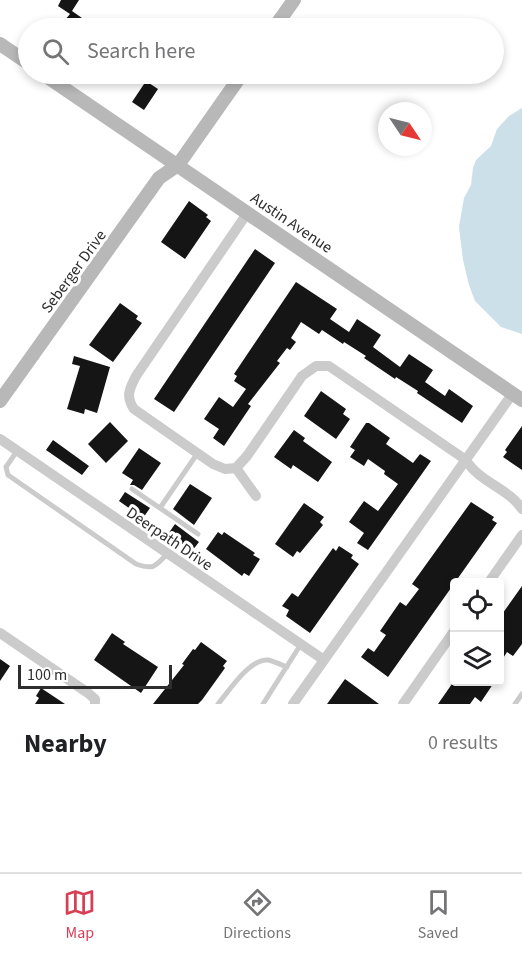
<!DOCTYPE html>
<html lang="en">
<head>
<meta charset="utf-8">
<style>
	:root { --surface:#fff; --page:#f6f6f6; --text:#202124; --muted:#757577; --line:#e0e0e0; --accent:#d73f56 }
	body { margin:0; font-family:"Source Sans 3",sans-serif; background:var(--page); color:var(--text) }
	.controls { position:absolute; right:18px; bottom:18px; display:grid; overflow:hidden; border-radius:6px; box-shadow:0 3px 9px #0003 }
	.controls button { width:54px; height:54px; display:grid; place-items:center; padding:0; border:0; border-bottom:2px solid var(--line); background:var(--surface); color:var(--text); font:30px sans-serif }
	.compass { position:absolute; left:378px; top:102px; width:54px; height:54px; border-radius:50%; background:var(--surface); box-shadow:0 3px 9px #0003; rotate:125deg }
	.scale { position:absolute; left:18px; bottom:15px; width:154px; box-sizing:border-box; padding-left:6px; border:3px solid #2e2e2e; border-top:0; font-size:16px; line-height:21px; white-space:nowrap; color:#2e2e2e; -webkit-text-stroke:4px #fff; paint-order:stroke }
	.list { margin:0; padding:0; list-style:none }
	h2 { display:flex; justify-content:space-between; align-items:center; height:78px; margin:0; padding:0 24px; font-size:26px }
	h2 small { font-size:20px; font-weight:400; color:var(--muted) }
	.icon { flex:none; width:33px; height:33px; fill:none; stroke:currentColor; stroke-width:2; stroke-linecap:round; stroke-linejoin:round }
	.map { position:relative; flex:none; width:522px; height:704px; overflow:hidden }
	.search { position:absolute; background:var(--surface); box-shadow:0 3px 9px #0003; left:18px; right:18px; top:18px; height:66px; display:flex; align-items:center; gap:15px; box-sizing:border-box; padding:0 21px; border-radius:33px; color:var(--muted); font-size:22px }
	.sheet { height:168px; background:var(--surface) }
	nav { display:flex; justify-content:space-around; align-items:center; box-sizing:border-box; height:84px; border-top:2px solid var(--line); background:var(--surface); font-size:16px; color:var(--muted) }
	nav a { display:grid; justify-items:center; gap:3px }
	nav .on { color:var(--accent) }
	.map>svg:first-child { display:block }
	.water { fill:#cbe0e9 }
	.building { fill:#151515 }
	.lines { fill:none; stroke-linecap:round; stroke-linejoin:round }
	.lane { stroke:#cbcbcb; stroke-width:5 }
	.street { stroke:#cbcbcb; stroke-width:10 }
	.secondary { stroke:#b8b8b8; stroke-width:14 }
	.labels { text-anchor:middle; stroke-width:6; stroke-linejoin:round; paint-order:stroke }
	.street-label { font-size:16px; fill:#2e2e2e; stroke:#fff }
</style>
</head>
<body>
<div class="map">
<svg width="522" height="704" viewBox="0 0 522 704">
	<rect width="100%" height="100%" fill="#fff"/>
	<path class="water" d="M522 108V334L501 327 475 301 469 285 463 260 459 227 464 198 471 185 473 168 476 160 491 146 497 129 509 116Z"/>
	<path class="building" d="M61 0H79L72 11 82 18 74 28 64 21 70 14 58 6Z
		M146 81 158 89 144 110 132 102Z
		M189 201 208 215 206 217 211 221 185 259 161 242Z
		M255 249 275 263 174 412 154 399Z
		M296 282 337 309 330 319 349 332 357 319 381 335 373 347 400 367 409 354 433 370 425 382 445 396 449 389 473 406 462 423 417 393 418 391 396 377 395 379 364 358 366 356 344 342 343 344 322 330 319 334 301 322 291 338 296 342 290 350 287 348 277 361 280 363 248 404 251 406 224 446 213 438 219 429 204 419 219 397 233 407 246 389 234 381 237 376 234 374Z
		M120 303 138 316 136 319 142 323 113 362 89 345Z
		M74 356 110 367 97 413 85 409 84 414 67 409 80 366 72 364Z
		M321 391 346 409 343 414 350 419 336 439 304 416Z
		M110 422 128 441 106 463 88 444Z
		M366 423H369L390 438 386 444 413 463 420 454 431 461 368 550 357 543 364 533 349 522 364 501 378 511 398 484 384 474 385 471 368 459 364 466 350 457 355 450 350 447Z
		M522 426V470L503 457 507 452 505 450Z
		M294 430 305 438 303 441 332 462 318 482 293 465 291 469 274 457Z
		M53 440 89 466 82 475 46 450Z
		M139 448 161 463 142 490 134 485H130L133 480 122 473Z
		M190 484 212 498 194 525 173 509Z
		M125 492 150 508 143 518 119 501Z
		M471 502 494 517 492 520 497 523 388 677 361 657 368 648 374 652 386 635 380 631 400 602 406 606 419 589 412 584Z
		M304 503 324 517 320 522 323 525 300 553 297 551 293 557 275 544Z
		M175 524 199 542 192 551 168 534Z
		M218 532 222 535 224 532 255 553 253 555 260 559 249 576 244 573 242 576 206 549Z
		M339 546 353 555 351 558 359 564 310 633 286 616 289 610 282 606 292 593 298 597 333 548 336 551Z
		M522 586V644L513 656 507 652 500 663V617Z
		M112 633 125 642 123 644 158 667 141 693 94 660Z
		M201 642 227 661 223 666 225 668 202 700 198 704H153L184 665 182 664 193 649 195 650Z
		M0 659 10 666 0 681Z
		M345 679 379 704H327Z
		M454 681H495L481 702 475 697 470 704H438Z
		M41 688 65 704H35L39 698 36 696Z"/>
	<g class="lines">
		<path class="lane" d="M17 451 6 467 8 475 136 564C153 570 155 567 167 554
			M132 489 198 534
			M160 508 197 454
			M218 704C229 691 250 658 268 660 274 661 281 665 287 667
			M263 704 301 644
			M515 704 522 694"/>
		<path class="street" d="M248 212 136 376C130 388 125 396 134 409L213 464 225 469 236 468 247 456 302 376 316 366H329L466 460C479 482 508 488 522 509
			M0 439 324 660
			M236 468 256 496
			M489 582 522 535
			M0 633 88 693 95 699V704
			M293 704 513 393
			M403 704 454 631"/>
		<path class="secondary" d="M274 28 294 0
			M0 44 28 63
			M43 74 522 400
			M0 401 159 178 178 165 242 74"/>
	</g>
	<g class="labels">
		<g class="street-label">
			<text transform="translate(292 222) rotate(34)" y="6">Austin Avenue</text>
			<text transform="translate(73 271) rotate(-54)" y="6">Seberger Drive</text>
			<text transform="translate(170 538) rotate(34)" y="6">Deerpath Drive</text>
		</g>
	</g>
</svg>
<div class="controls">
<button><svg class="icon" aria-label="locate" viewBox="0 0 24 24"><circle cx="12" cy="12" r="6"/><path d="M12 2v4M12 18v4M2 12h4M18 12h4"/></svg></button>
<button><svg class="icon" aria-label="layers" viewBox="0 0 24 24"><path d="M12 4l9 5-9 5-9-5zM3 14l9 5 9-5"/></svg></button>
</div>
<svg class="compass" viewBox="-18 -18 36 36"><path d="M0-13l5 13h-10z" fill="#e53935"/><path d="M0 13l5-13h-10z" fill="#757577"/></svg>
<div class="scale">100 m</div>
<div class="search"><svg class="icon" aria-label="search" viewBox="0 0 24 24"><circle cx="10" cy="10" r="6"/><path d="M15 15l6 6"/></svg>Search here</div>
</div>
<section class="sheet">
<h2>Nearby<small>0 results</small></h2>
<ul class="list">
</ul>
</section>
<nav>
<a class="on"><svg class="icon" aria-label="map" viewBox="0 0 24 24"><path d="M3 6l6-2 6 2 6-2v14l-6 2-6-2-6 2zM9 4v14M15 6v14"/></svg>Map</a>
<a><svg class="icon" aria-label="directions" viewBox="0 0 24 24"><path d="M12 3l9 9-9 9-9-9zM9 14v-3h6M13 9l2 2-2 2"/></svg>Directions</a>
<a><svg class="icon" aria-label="saved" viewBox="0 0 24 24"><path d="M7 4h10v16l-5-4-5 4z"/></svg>Saved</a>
</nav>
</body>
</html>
